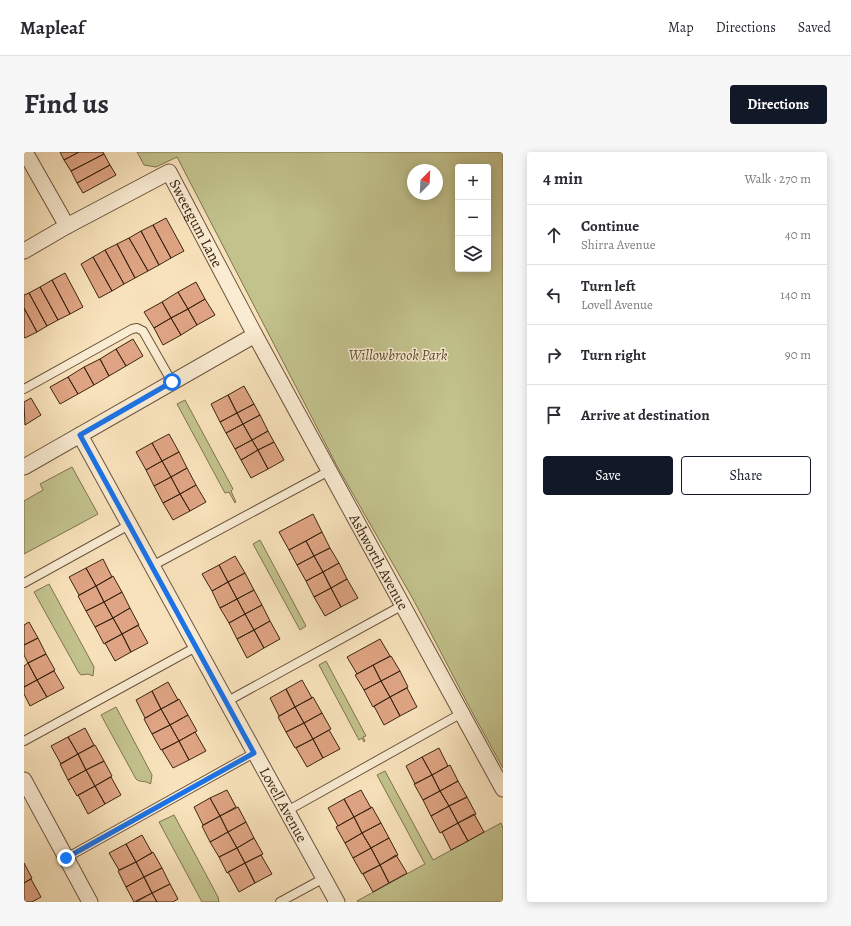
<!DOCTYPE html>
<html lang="en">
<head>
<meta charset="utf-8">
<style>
	:root { --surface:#fff; --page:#f7f7f7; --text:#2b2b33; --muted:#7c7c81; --line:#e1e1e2; --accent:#111827 }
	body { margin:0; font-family:Alegreya,serif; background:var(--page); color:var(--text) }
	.controls { position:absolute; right:12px; top:12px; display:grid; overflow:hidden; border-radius:4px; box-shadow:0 2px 10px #0003 }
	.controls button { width:36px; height:36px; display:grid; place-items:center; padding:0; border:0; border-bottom:1px solid var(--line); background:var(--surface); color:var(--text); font:20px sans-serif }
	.compass { position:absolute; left:383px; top:12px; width:36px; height:36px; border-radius:50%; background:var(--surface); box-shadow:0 2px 10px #0003; rotate:24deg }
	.stop { position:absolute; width:12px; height:12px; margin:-9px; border:3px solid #1a73e8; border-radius:50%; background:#fff }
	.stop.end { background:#1a73e8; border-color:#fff; box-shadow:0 1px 4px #0008 }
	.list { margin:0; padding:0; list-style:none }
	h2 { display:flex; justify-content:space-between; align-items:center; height:52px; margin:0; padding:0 16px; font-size:17px }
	h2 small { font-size:13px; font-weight:400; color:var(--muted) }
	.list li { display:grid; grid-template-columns:26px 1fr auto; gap:12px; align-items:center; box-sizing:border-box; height:60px; padding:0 16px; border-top:1px solid var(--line) }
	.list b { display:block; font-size:15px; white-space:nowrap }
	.list p { margin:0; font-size:13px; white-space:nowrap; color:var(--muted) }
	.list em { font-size:13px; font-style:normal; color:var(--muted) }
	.actions { display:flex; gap:8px; padding:12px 16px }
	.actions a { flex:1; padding:9px 0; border:1px solid var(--accent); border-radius:4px; text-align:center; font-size:14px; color:var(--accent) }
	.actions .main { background:var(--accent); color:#fff }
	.icon { flex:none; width:22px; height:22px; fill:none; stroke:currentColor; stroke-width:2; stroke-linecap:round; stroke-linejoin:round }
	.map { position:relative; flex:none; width:479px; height:750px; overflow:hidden; border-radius:4px }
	header { display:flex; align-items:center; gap:24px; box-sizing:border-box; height:56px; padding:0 20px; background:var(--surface); border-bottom:1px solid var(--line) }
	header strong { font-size:19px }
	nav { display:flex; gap:22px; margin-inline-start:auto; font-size:14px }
	.intro { display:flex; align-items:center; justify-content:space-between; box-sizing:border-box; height:96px; padding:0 24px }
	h1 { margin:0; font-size:28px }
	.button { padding:10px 18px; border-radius:4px; background:var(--accent); color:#fff; font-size:14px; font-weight:700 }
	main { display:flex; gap:24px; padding:0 24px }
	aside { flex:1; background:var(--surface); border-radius:4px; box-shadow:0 2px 10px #0003 }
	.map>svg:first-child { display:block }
	.green { fill:#c2c28d; stroke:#7f734f; fill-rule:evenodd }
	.building { fill:#dfa483; stroke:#3c2411 }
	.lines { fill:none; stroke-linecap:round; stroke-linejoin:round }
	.lane-casing { stroke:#6b543c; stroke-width:10 }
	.street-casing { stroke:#6b543c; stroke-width:17 }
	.lane { stroke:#faecd3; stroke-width:8 }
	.street { stroke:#faecd3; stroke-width:15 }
	.route { stroke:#1a73e8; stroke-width:5 }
	.labels { text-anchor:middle; stroke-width:3; stroke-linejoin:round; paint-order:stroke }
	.street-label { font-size:15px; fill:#3c2411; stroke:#faecd3 }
	.park-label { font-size:15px; font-style:italic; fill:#5e4c30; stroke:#faecd3 }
</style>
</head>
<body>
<header>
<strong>Mapleaf</strong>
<nav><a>Map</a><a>Directions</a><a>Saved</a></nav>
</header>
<div class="intro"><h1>Find us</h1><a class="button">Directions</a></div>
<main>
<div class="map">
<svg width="479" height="750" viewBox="0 0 479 750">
	<rect width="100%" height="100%" fill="#f8e2bb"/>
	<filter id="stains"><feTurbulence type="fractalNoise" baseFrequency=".005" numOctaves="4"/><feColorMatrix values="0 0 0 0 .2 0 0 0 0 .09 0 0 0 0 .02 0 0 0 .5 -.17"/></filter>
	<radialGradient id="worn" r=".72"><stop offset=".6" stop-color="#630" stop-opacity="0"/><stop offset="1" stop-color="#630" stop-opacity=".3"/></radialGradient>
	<path class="green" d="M113 0H479V616L447 558 389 447 313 314 153 5 132 15 120 13ZM434 15H464V117H434ZM389 18H413V42H389Z
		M161 248 209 337 207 339 212 350 211 351 205 340 201 341 153 252Z
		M48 315 74 362 0 402V349L19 338 16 332Z
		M236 388 282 474 276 478 229 392Z
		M25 432 69 513 70 515 69 524 64 522 57 523 55 521 10 440Z
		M302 509 342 584 339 585 341 589 340 590 338 586 335 588 295 513Z
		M92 555 128 623 127 629V631L126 632C122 628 116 631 112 627L77 563Z
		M361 619 409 708 477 671 479 676V750H334L333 749 401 712 353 623Z
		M150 663 194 745 195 750H178L135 670Z"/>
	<path class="building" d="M36 0H55L40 8Z
		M55 0H79L80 2 47 19 40 8Z
		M80 2 86 13 53 31 47 19Z
		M86 13 92 23 59 41 53 31Z
		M142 66 160 99 147 106 129 73Z
		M129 73 147 106 135 113 117 79Z
		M117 79 135 113 124 119 105 86Z
		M105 86 124 119 111 126 93 92Z
		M93 92 111 126 100 132 81 98Z
		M81 98 100 132 88 139 69 105Z
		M69 105 88 139 75 146 57 112Z
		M41 121 59 155 46 162 28 128Z
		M28 128 46 162 34 168 16 135Z
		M172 130 181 147 164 157 154 140Z
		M16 135 34 168 23 174 5 141Z
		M154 140 164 157 147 166 138 150Z
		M5 141 23 174 13 180 0 156V143Z
		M181 147 191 163 173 173 164 157Z
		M138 150 147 166 130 176 120 160Z
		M0 156 13 180 1 186 0 185Z
		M164 157 173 173 157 183 147 166Z
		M147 166 157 183 139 193 130 176Z
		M109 187 119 204 102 214 92 197Z
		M92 197 102 214 85 224 76 207Z
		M76 207 85 224 70 233 60 215Z
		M60 215 70 233 54 242 44 225Z
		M44 225 54 242 36 252 26 235Z
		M220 234 230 252 213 261 204 243Z
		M204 243 213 261 196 270 187 252Z
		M7 246 17 263 1 273 0 250Z
		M230 252 236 263 219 272 213 261Z
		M213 261 219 272 202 281 196 270Z
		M236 263 244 279 228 288 219 272Z
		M219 272 228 288 211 297 202 281Z
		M244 279 250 290 234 298 228 288Z
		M145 282 155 300 138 309 128 291Z
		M228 288 234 298 217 308 211 297Z
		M250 290 260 308 244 317 234 298Z
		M128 291 138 309 122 318 112 300Z
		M234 298 244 317 227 326 217 308Z
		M155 300 163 316 147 325 138 309Z
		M138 309 147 325 130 334 122 318Z
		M163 316 172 333 156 342 147 325Z
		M147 325 156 342 139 351 130 334Z
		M172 333 182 350 166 359 156 342Z
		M156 342 166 359 149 368 139 351Z
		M289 362 298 380 265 398 255 380Z
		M298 380 306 396 290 404 282 389Z
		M282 389 290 404 273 413 265 398Z
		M306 396 315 411 299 420 290 404Z
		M211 404 221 421 204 430 195 413Z
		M290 404 299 420 282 429 273 413Z
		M79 407 88 425 72 434 62 416Z
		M315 411 323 427 307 436 299 420Z
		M195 413 204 430 188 439 178 422Z
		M62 416 72 434 55 443 45 425Z
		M299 420 307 436 290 445 282 429Z
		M221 421 230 438 213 447 204 430Z
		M89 424 98 440 80 450 72 434Z
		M323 427 334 446 317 455 307 436Z
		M204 430 213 447 196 456 188 439Z
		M72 434 80 450 62 459 54 444Z
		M307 436 317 455 301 464 290 445Z
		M230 438 238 453 221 462 213 447Z
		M98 440 106 456 89 466 80 450Z
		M213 447 221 462 205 471 196 456Z
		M80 450 89 466 71 475 62 459Z
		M238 453 246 469 230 478 221 462Z
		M106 456 115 473 98 482 89 466Z
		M221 462 230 478 213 487 205 471Z
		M89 466 98 482 80 492 71 475Z
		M246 469 256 487 240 496 230 478Z
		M5 470 14 486 0 493V473Z
		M114 473 124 491 107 500 98 482Z
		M230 478 240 496 223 506 213 487Z
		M98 482 107 500 91 509 81 491Z
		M14 486 22 502 4 511 0 503V493Z
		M356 487 366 504 333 522 323 505Z
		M22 502 31 518 13 528 4 511Z
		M367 504 376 519 357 529 349 513Z
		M4 511 13 528 0 535V514Z
		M349 513 357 529 340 538 331 523Z
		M30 519 40 536 23 545 13 528Z
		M376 519 384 535 366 545 357 529Z
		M13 528 23 545 6 554 0 542V535Z
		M278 528 288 546 271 555 262 537Z
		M357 529 366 545 349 555 340 538Z
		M144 530 154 548 137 557 128 539Z
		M383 536 393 555 376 564 366 545Z
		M262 537 271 555 255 564 246 546Z
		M128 539 137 557 121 566 112 548Z
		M289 545 298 561 280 571 271 555Z
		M366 545 376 564 360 573 350 554Z
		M155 547 164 563 146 573 137 557Z
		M271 555 280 571 262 580 254 565Z
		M137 557 146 573 128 582 120 567Z
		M298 561 307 577 289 587 280 571Z
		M164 563 173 579 155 589 146 573Z
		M280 571 289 587 271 596 262 580Z
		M146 573 155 589 137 598 128 582Z
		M61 576 70 593 54 602 44 585Z
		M305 578 316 597 299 606 289 587Z
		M171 580 182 599 165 608 155 589Z
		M44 585 54 602 37 612 27 594Z
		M289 587 299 606 283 615 272 596Z
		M155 589 165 608 149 616 138 598Z
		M71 593 80 609 62 618 54 602Z
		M415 596 424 614 408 623 398 605Z
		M54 602 62 618 44 628 36 612Z
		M398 605 408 623 391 632 382 614Z
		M80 609 88 624 71 634 62 618Z
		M426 613 434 629 416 639 408 623Z
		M62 618 71 634 53 644 44 628Z
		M408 623 416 639 399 648 390 632Z
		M87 625 97 643 81 652 71 634Z
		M434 629 443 645 425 654 416 639Z
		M71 634 81 652 64 662 54 643Z
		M203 638 212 655 196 664 186 646Z
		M337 638 347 656 330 665 320 647Z
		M416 639 425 654 407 664 399 648Z
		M443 645 452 662 434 671 425 654Z
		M186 646 196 664 179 673 170 655Z
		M320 647 330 665 314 674 304 656Z
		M425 654 434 671 416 681 407 664Z
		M214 655 222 670 204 680 196 664Z
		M348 655 357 671 338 681 330 665Z
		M450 662 460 680 444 689 434 671Z
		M196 664 204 680 186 690 178 674Z
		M330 665 338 681 321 691 312 675Z
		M222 670 230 686 213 696 204 680Z
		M357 671 365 686 347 696 338 681Z
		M434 671 444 689 427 698 418 680Z
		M204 680 213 696 195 705 186 690Z
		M338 681 347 696 329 706 321 691Z
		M118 683 128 701 112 710 102 692Z
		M230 686 239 702 221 711 213 696Z
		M365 686 374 703 356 713 347 696Z
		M102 692 112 710 95 718 85 701Z
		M213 696 221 711 203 721 195 705Z
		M347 696 356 713 338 722 329 706Z
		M129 700 138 716 120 725 112 710Z
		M237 703 248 722 231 731 221 711Z
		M372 703 383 721 365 731 356 713Z
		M112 710 120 725 102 735 94 719Z
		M0 711 8 726 0 731Z
		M221 711 231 731 215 740 204 720Z
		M356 713 365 731 349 740 339 722Z
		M138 716 146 732 128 741 120 725Z
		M120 725 128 741 110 750 102 735Z
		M7 727 17 745 8 750H0V731Z
		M146 732 154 747 149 750H133L128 741Z
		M128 741 133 750H112Z"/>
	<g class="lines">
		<defs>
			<path id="lane" d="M0 237 108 177 113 176 119 179 148 230
				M128 414 305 319
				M0 431 105 373
				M202 550 379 453
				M0 589 172 495
				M263 659 438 561
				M42 706 230 601
				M256 750 300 726"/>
			<g id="street">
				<path d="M1 0 43 74"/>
				<path id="s1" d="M0 99 43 74 145 20 231 183 479 637"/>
				<path id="s2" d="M56 283 313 750"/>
				<path d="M0 315 231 183"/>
				<path d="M0 628 66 750"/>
			</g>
		</defs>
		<use href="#lane" class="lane-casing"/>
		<use href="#street" class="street-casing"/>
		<use href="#lane" class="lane"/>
		<use href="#street" class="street"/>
	</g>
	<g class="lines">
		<path class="route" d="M42 706 230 601 56 283 148 230"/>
	</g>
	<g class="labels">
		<g class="street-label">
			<text dy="5" stroke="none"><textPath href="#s1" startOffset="223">Sweetgum Lane</textPath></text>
			<text dy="5" stroke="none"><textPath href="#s1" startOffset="608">Ashworth Avenue</textPath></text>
			<text dy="5" stroke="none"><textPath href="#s2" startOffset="422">Lovell Avenue</textPath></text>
		</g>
		<g class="park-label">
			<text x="374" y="208">Willowbrook Park</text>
		</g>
	</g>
	<rect width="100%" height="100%" filter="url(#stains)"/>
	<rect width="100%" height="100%" fill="url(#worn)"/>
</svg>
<div class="controls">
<button>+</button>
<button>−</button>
<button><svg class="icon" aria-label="layers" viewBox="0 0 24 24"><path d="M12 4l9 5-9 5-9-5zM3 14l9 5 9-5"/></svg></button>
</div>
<svg class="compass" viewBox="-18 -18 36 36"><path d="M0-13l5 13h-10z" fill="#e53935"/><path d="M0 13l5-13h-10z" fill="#7c7c81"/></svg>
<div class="stop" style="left:148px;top:230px"></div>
<div class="stop end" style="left:42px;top:706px"></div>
</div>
<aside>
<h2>4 min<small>Walk · 270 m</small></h2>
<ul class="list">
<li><svg class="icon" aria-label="ahead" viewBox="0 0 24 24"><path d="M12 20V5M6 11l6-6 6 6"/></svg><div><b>Continue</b><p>Shirra Avenue</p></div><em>40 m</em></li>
<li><svg class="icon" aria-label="left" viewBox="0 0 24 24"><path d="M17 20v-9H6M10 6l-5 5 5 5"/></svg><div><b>Turn left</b><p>Lovell Avenue</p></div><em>140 m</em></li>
<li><svg class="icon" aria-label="right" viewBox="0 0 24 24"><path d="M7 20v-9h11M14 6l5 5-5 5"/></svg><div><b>Turn right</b></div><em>90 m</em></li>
<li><svg class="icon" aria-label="arrive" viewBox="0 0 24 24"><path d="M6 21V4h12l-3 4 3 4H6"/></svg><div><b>Arrive at destination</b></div></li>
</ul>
<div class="actions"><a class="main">Save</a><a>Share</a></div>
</aside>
</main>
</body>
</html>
